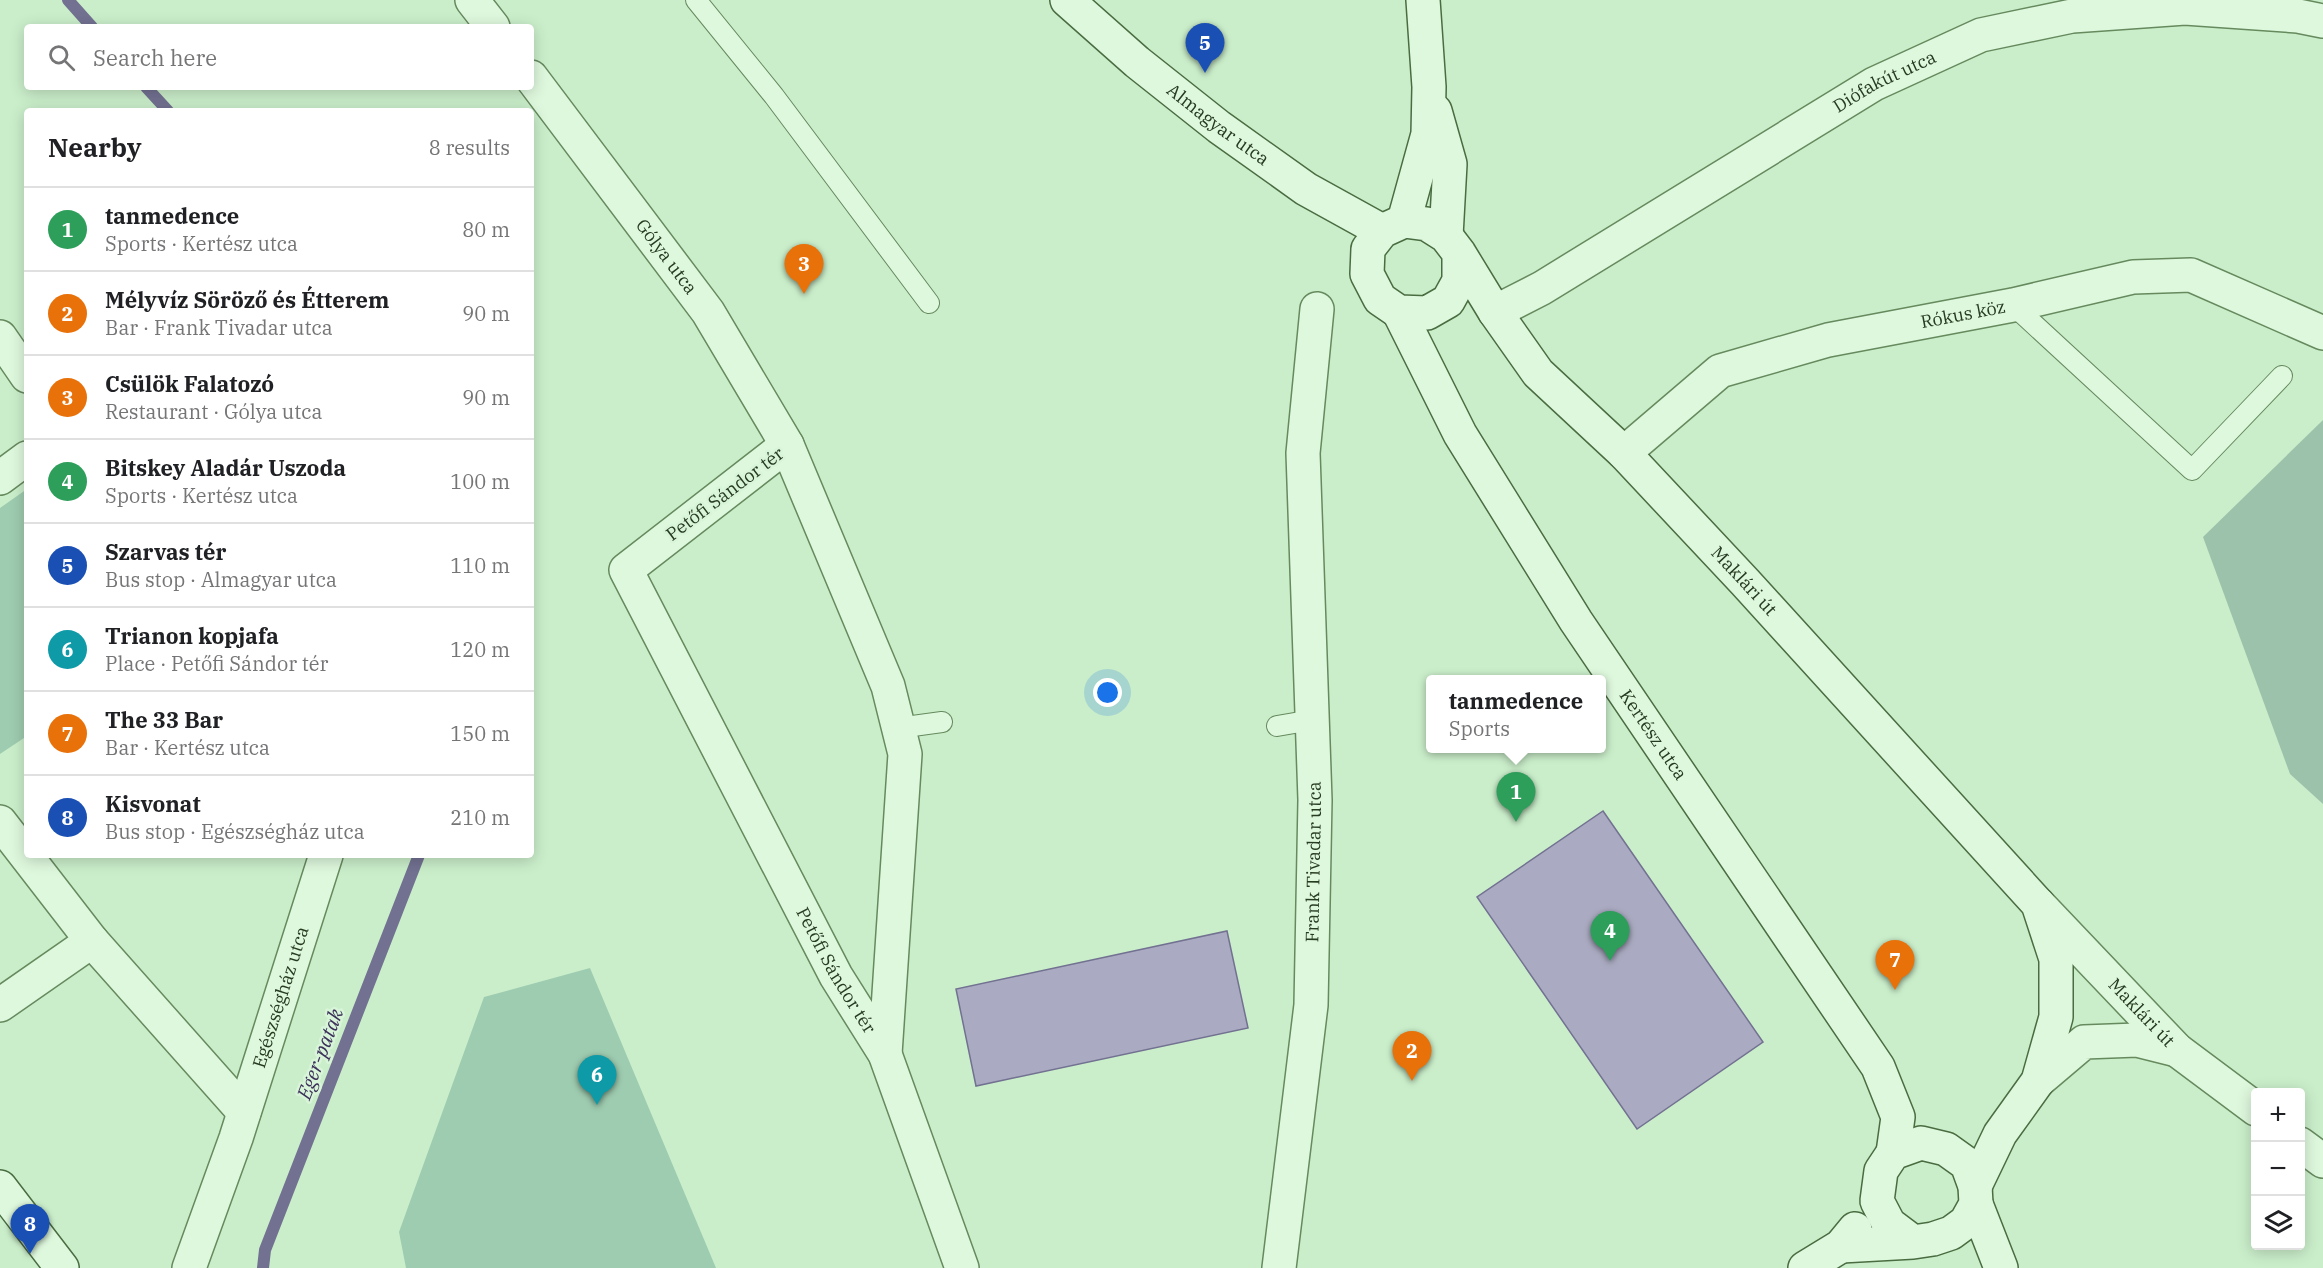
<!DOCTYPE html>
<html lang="en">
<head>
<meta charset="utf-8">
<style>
	:root { --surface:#fff; --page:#f2f2f2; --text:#202124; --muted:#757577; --line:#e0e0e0; --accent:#7a9830 }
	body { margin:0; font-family:"IBM Plex Serif",serif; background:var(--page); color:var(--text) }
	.controls { position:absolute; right:18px; bottom:18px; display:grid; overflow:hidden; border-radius:6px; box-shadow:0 3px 15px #0003 }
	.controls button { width:54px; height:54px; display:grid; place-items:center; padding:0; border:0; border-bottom:2px solid var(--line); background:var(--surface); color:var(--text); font:30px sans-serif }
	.you { position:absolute; left:1108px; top:693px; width:21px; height:21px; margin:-15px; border:4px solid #fff; border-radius:50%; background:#1a73e8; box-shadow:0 0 0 9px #1a73e833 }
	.badge { display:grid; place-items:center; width:39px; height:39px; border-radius:50%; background:var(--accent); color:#fff; font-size:20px; font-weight:700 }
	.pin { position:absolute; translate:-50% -50px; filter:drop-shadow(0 2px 3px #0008) }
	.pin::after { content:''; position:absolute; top:32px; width:21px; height:18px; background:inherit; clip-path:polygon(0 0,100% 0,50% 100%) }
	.popup { position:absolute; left:1426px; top:675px; width:180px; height:78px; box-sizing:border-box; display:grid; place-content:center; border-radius:6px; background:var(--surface); filter:drop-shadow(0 2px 4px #0005); font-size:20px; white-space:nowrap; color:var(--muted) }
	.popup b { font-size:22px; color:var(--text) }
	.popup::after { content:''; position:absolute; left:50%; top:100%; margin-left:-12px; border:12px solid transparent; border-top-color:var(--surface) }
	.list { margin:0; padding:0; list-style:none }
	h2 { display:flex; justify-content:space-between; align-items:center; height:78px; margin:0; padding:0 24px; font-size:26px }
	h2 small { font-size:20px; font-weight:400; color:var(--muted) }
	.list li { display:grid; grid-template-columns:39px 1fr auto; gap:18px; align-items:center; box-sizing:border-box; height:84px; padding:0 24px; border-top:2px solid var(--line) }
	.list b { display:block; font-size:22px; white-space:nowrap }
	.list p { margin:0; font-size:20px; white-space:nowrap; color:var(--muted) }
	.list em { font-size:20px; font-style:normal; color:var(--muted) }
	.icon { flex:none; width:33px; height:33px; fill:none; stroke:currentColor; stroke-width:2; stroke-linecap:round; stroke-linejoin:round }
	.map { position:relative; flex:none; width:2323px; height:1268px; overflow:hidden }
	.search { position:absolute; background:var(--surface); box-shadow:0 3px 15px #0003; left:24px; top:24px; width:510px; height:66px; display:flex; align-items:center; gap:15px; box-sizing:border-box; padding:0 21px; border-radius:6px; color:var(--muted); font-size:22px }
	.panel { position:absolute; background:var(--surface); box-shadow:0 3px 15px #0003; left:24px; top:108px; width:510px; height:750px; border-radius:6px }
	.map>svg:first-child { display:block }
	.green { fill:#9eccb0 }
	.cemetery { fill:#9cc2ab }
	.water { fill:#aaaac2; stroke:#727191; stroke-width:1.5 }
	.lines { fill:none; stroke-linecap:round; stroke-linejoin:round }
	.stream { stroke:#727191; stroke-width:12 }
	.lane-casing { stroke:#668a5e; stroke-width:22 }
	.street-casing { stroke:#668a5e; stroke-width:36 }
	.secondary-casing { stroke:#4a6c41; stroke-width:36 }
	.lane { stroke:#def8dd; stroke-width:20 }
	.street { stroke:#def8dd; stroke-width:33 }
	.secondary { stroke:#def8dd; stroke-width:33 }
	.labels { text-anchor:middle; stroke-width:5; stroke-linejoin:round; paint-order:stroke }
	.street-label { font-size:18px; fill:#273b21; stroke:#d9f5d9 }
	.water-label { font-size:20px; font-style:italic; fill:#3b315a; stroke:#d9f5d9 }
</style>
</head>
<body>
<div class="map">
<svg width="2323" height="1268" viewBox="0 0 2323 1268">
	<rect width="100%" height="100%" fill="#caeeca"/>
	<path class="green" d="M27 489V736L0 754V508Z
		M590 968 716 1268H406L399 1232 484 997Z"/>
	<path class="cemetery" d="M2323 420V804L2290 774 2203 537Z"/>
	<path class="water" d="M1603 811 1763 1042 1637 1129 1477 897Z
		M1227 931 1248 1028 976 1086 956 989Z"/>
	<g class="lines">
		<path class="stream" d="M68 0 92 27
			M146 87 168 111
			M263 1268 265 1250 419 855"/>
		<defs>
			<path id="lane" d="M696 0 774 96 929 303
				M2013 305 2192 470 2282 376
				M1277 726 1312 720
				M898 728 942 722"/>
			<g id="street">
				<path d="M472 0 493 27"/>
				<path id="s1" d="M531 77 708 312 787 445 888 686 905 754 885 1054"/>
				<path id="s2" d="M1495 312 1542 288 1874 84 1981 35 2072 16 2185 8 2298 16 2323 21"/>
				<path d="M0 337 27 376"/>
				<path id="s3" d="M787 445 626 570 836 976 885 1054 962 1268"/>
				<path id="s4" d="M1624 453 1720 371 1828 340 2013 305 2133 277 2191 275 2323 333"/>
				<path d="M0 478 27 458"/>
				<path d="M0 822 92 941 0 1005"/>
				<path id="s5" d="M2038 904 2177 1050 2256 1109"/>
				<path d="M92 941 244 1112"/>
				<path d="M2038 1081 2084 1042 2137 1040 2177 1050"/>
				<path d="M2300 1144 2323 1161"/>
				<path id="s6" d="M189 1268 236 1138 326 855"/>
				<path id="s7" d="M1279 1268 1311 1005 1315 800 1303 453 1317 309"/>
			</g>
			<g id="secondary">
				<path id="s8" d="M1067 0 1137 62 1219 127 1306 189 1382 231"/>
				<path d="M1435 111 1450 164 1446 236"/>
				<path d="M1404 221 1428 134 1429 87 1423 0"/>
				<path id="s9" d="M1459 253V281L1448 301 1427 313 1399 312 1380 299 1367 274 1368 249 1382 231 1404 221 1427 224 1446 236 1459 253 1495 312 1538 373 1624 453 1745 582 2038 904 2056 959V1017L2038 1081 2000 1134 1975 1186"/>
				<path id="s10" d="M1399 312 1460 434 1576 621 1878 1067 1898 1117 1893 1153"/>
				<path d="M0 1187 62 1268"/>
				<path d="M1976 1204 2001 1268"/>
				<path d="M1841 1246 1913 1242 1933 1239 1951 1233 1966 1222 1976 1204 1975 1186 1967 1164 1946 1149 1921 1143 1893 1153 1881 1171 1877 1201 1889 1224 1913 1242"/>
				<path d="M1805 1268 1841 1246 1855 1229"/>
			</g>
		</defs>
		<use href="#lane" class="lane-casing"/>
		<use href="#street" class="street-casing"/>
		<use href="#secondary" class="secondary-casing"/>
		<use href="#lane" class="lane"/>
		<use href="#street" class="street"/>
		<use href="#secondary" class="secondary"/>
	</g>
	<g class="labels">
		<g class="street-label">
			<text dy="6" stroke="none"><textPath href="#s2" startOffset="453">Diófakút utca</textPath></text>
			<text dy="6" stroke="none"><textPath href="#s8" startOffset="196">Almagyar utca</textPath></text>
			<text dy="6" stroke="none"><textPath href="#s1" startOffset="225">Gólya utca</textPath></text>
			<text dy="6" stroke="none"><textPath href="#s4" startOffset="376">Rókus köz</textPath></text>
			<text transform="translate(725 494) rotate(-37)" y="6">Petőfi Sándor tér</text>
			<text dy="6" stroke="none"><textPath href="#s9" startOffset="730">Maklári út</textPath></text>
			<text dy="6" stroke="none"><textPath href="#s10" startOffset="494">Kertész utca</textPath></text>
			<text dy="6" stroke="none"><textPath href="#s7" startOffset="408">Frank Tivadar utca</textPath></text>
			<text dy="6" stroke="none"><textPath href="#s3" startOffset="656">Petőfi Sándor tér</textPath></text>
			<text dy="6" stroke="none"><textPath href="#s6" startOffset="286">Egészségház utca</textPath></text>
			<text dy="6" stroke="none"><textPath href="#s5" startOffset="150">Maklári út</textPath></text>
		</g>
		<g class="water-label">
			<text transform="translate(320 1054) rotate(-69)" y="7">Eger-patak</text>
		</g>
	</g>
</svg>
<div class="controls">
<button>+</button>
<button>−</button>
<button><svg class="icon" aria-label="layers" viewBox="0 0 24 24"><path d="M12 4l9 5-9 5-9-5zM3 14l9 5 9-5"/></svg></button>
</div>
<div class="you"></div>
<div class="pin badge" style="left:1516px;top:822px;background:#2e9e5b">1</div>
<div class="popup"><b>tanmedence</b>Sports</div>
<div class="pin badge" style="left:1412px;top:1081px;background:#e8710a">2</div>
<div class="pin badge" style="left:804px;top:294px;background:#e8710a">3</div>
<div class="pin badge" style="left:1610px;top:961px;background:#2e9e5b">4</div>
<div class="pin badge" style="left:1205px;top:73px;background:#1a4fb4">5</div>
<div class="pin badge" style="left:597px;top:1105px;background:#0f9aa8">6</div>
<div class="pin badge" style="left:1895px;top:990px;background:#e8710a">7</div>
<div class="pin badge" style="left:30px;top:1254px;background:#1a4fb4">8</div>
<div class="search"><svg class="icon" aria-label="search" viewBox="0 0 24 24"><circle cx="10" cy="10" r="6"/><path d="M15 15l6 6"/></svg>Search here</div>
<section class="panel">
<h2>Nearby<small>8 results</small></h2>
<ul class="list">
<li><span class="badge" style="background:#2e9e5b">1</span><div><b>tanmedence</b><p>Sports · Kertész utca</p></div><em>80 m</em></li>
<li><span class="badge" style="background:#e8710a">2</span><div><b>Mélyvíz Söröző és Étterem</b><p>Bar · Frank Tivadar utca</p></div><em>90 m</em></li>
<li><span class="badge" style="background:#e8710a">3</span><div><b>Csülök Falatozó</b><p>Restaurant · Gólya utca</p></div><em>90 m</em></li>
<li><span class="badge" style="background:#2e9e5b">4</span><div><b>Bitskey Aladár Uszoda</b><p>Sports · Kertész utca</p></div><em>100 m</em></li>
<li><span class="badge" style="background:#1a4fb4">5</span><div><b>Szarvas tér</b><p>Bus stop · Almagyar utca</p></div><em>110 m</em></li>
<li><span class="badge" style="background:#0f9aa8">6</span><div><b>Trianon kopjafa</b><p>Place · Petőfi Sándor tér</p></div><em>120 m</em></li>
<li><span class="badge" style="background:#e8710a">7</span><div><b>The 33 Bar</b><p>Bar · Kertész utca</p></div><em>150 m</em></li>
<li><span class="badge" style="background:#1a4fb4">8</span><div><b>Kisvonat</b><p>Bus stop · Egészségház utca</p></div><em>210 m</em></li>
</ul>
</section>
</div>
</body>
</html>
